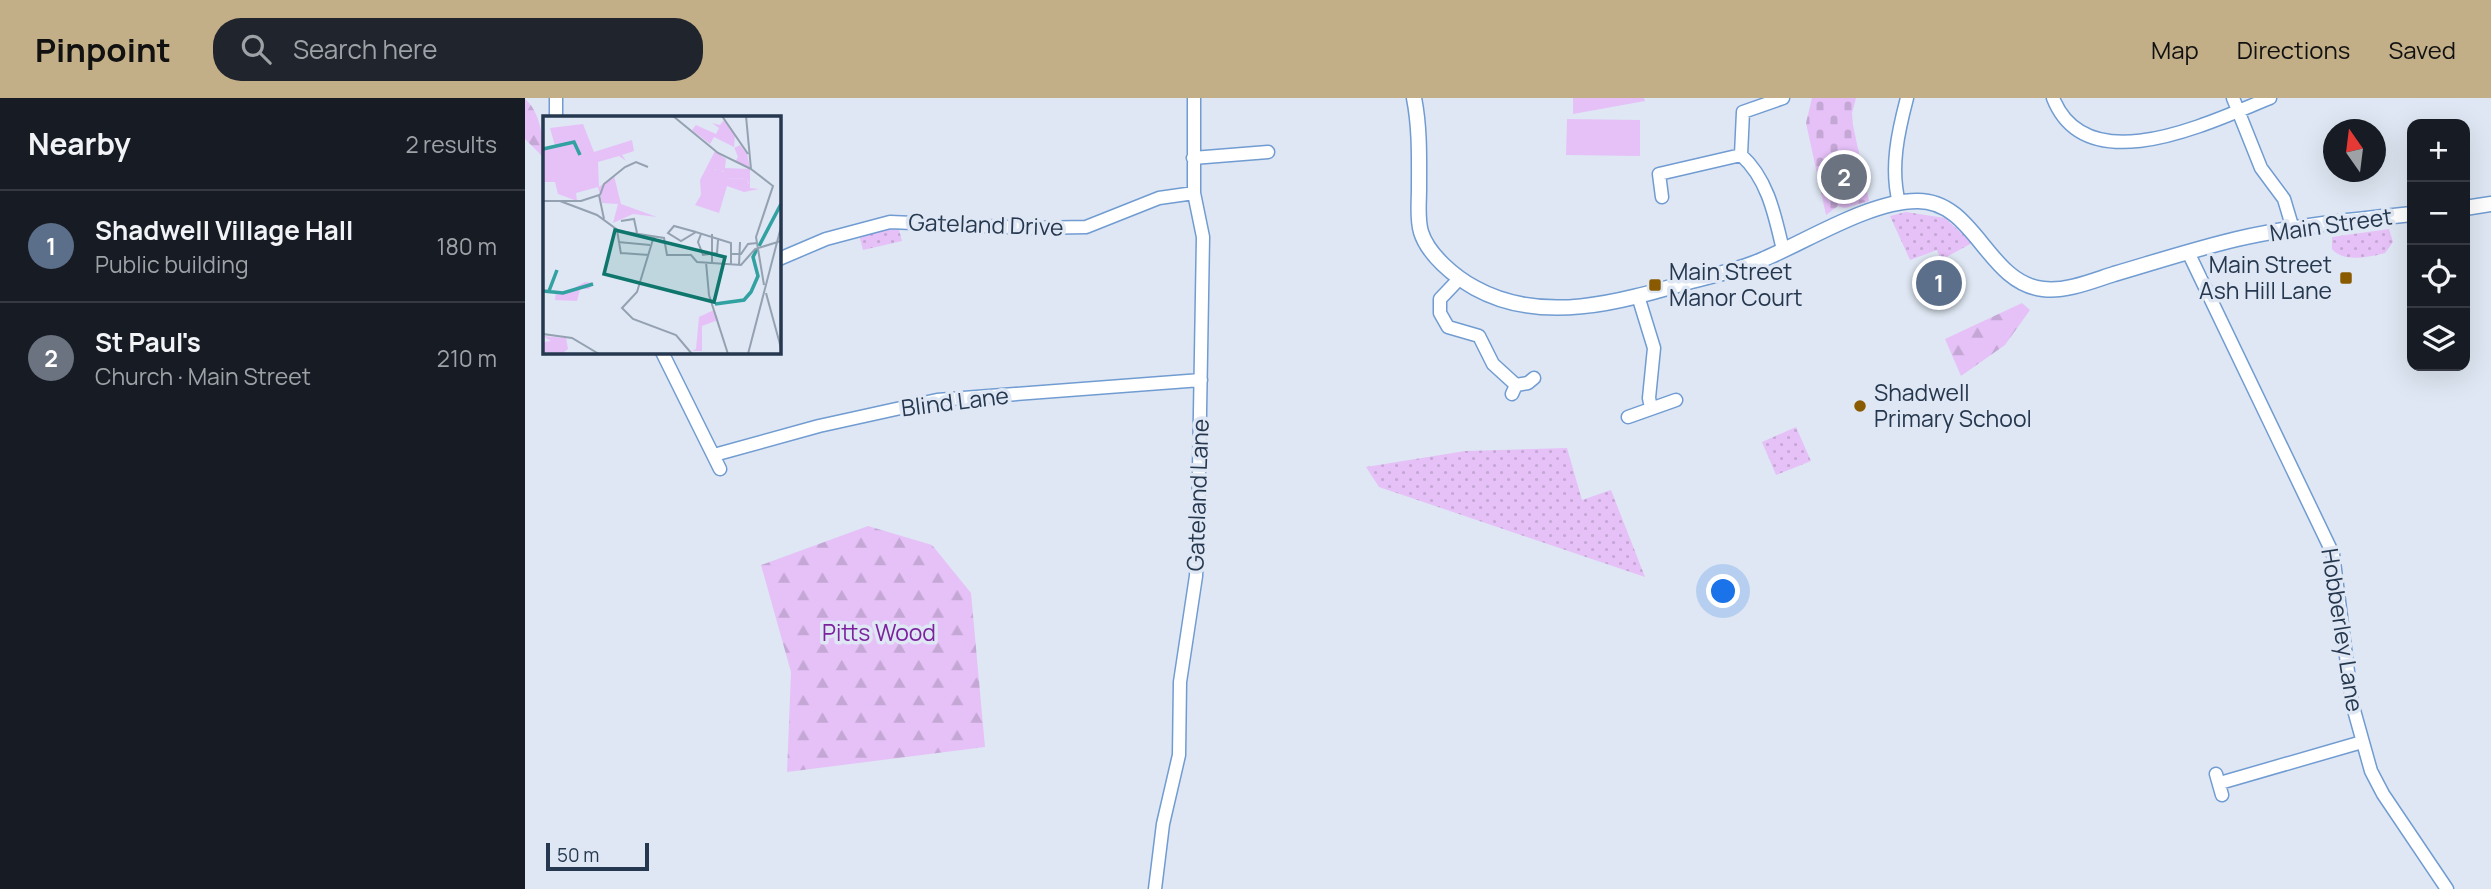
<!DOCTYPE html>
<html lang="en">
<head>
<meta charset="utf-8">
<style>
	:root { --surface:#171b24; --page:#20242c; --text:#f1f3f6; --muted:#9ea1a6; --line:#363941; --accent:#c2ae87 }
	body { margin:0; font-family:Manrope,sans-serif; background:var(--page); color:var(--text) }
	.controls { position:absolute; right:21px; top:21px; display:grid; overflow:hidden; border-radius:14px; box-shadow:0 7px 28px #0002 }
	.controls button { width:63px; height:63px; display:grid; place-items:center; padding:0; border:0; border-bottom:2px solid var(--line); background:var(--surface); color:var(--text); font:35px sans-serif }
	.compass { position:absolute; left:1798px; top:21px; width:63px; height:63px; border-radius:50%; background:var(--surface); box-shadow:0 7px 28px #0002; rotate:346deg }
	.scale { position:absolute; left:21px; bottom:18px; width:103px; box-sizing:border-box; padding-left:7px; border:4px solid #26384f; border-top:0; font-size:19px; line-height:24px; white-space:nowrap; color:#26384f; -webkit-text-stroke:5px #dee7f3; paint-order:stroke }
	.you { position:absolute; left:1199px; top:494px; width:24px; height:24px; margin:-18px; border:5px solid #fff; border-radius:50%; background:#1a73e8; box-shadow:0 0 0 10px #1a73e833 }
	.badge { display:grid; place-items:center; width:46px; height:46px; border-radius:50%; background:var(--accent); color:#fff; font-size:23px; font-weight:700 }
	.pin { position:absolute; translate:-50% -50%; border:4px solid #fff; box-shadow:0 2px 7px #0006 }
	.list { margin:0; padding:0; list-style:none }
	h2 { display:flex; justify-content:space-between; align-items:center; height:91px; margin:0; padding:0 28px; font-size:30px }
	h2 small { font-size:23px; font-weight:400; color:var(--muted) }
	.list li { display:grid; grid-template-columns:46px 1fr auto; gap:21px; align-items:center; box-sizing:border-box; height:112px; padding:0 28px; border-top:2px solid var(--line) }
	.list b { display:block; font-size:26px; white-space:nowrap }
	.list p { margin:0; font-size:23px; white-space:nowrap; color:var(--muted) }
	.list em { font-size:23px; font-style:normal; color:var(--muted) }
	.icon { flex:none; width:38px; height:38px; fill:none; stroke:currentColor; stroke-width:2; stroke-linecap:round; stroke-linejoin:round }
	.map { position:relative; flex:none; width:1966px; height:791px; overflow:hidden }
	header { display:flex; align-items:center; gap:42px; box-sizing:border-box; height:98px; padding:0 35px; background:var(--accent); color:#111 }
	header strong { font-size:33px }
	nav { display:flex; gap:38px; margin-inline-start:auto; font-size:24px }
	.search { width:490px; height:63px; background:var(--page); display:flex; align-items:center; gap:18px; box-sizing:border-box; padding:0 24px; border-radius:28px; color:var(--muted); font-size:26px }
	main { display:flex }
	aside { flex:1; background:var(--surface) }
	.map>svg:first-child { display:block }
	.green { fill:url(#green-dots) }
	.forest { fill:url(#forest-firs) }
	.cemetery { fill:url(#cemetery-stones) }
	.pitch { fill:#e6c1f8 }
	.lines { fill:none; stroke-linecap:round; stroke-linejoin:round }
	.minor-casing { stroke:#719cd2; stroke-width:15 }
	.tertiary-casing { stroke:#719cd2; stroke-width:17 }
	.minor { stroke:#fff; stroke-width:12 }
	.tertiary { stroke:#fff; stroke-width:14 }
	.poi-dot { fill:#895a00; stroke:#dee7f3; stroke-width:2.5 }
	.labels { text-anchor:middle; stroke-width:7; stroke-linejoin:round; paint-order:stroke }
	.street-label { font-size:23px; fill:#26384f; stroke:#dee7f3 }
	.poi-label { font-size:23px; fill:#26384f; stroke:#dee7f3; text-anchor:start }
	.park-label { font-size:23px; fill:#7d229f; stroke:#dee7f3 }
	.inset-river { fill:none; stroke:#31a1a1; stroke-width:3.5 }
	.inset-road { fill:none; stroke:#94a1b1; stroke-width:2 }
	.view { fill:#0f766e; fill-opacity:0.15; stroke:#0f766e; stroke-width:3.5 }
	.inset-edge { fill:none; stroke:#26384f; stroke-width:3.5 }
</style>
</head>
<body>
<header>
<strong>Pinpoint</strong>
<div class="search"><svg class="icon" aria-label="search" viewBox="0 0 24 24"><circle cx="10" cy="10" r="6"/><path d="M15 15l6 6"/></svg>Search here</div>
<nav><a>Map</a><a>Directions</a><a>Saved</a></nav>
</header>
<main>
<aside>
<h2>Nearby<small>2 results</small></h2>
<ul class="list">
<li><span class="badge" style="background:#5c6f8a">1</span><div><b>Shadwell Village Hall</b><p>Public building</p></div><em>180 m</em></li>
<li><span class="badge" style="background:#6b7280">2</span><div><b>St Paul's</b><p>Church · Main Street</p></div><em>210 m</em></li>
</ul>
</aside>
<div class="map">
<svg width="1966" height="791" viewBox="0 0 1966 791">
	<defs>
		<pattern id="green-dots" width="8" height="8" patternUnits="userSpaceOnUse" patternTransform="scale(1.75)"><rect width="8" height="8" fill="#e6c1f8"/><path d="M2 2h.1M6 6h.1" fill="none" stroke="#c5a7d6" stroke-width="1.8" stroke-linecap="round"/></pattern>
		<pattern id="forest-firs" width="22" height="20" patternUnits="userSpaceOnUse" patternTransform="scale(1.75)"><rect width="22" height="20" fill="#e6c1f8"/><path d="M5 1l3.5 6h-7zM16 11l3.5 6h-7z" fill="#c5a7d6"/></pattern>
		<pattern id="cemetery-stones" width="16" height="16" patternUnits="userSpaceOnUse" patternTransform="scale(1.75)"><rect width="16" height="16" fill="#e6c1f8"/><path d="M2 7V4a2 2 0 0 1 4 0v3zM10 15v-3a2 2 0 0 1 4 0v3z" fill="#c5a7d6"/></pattern>
	</defs>
	<rect width="100%" height="100%" fill="#dee7f3"/>
	<path class="green" d="M1381 114 1420 120 1447 145 1416 162 1412 152 1385 162 1365 118Z
		M373 128 377 143 338 152 334 137Z
		M1864 131 1868 144 1860 155C1845 159 1818 165 1807 151V139Z
		M1271 329 1286 363 1251 377 1237 344Z
		M1042 350 1057 402 1086 392 1120 479 854 389 841 369 940 353Z"/>
	<path class="forest" d="M0 1C15 13 19 42 19 60L0 41Z
		M1497 205 1505 212 1480 247 1436 278 1420 241Z
		M343 428 407 447 446 495 460 649 262 674 266 574 236 467Z"/>
	<path class="cemetery" d="M1287 0H1331L1327 15 1328 27 1344 103 1320 110 1313 108 1301 117 1281 25Z"/>
	<path class="pitch" d="M1048 0H1119L1120 3 1048 16Z
		M1042 21 1115 22V58L1041 57Z"/>
	<g class="lines">
		<defs>
			<path id="minor" d="M31 0V19
				M1528 0C1562 86 1687 23 1745 0
				M1708 0 1736 70 1759 101 1768 131
				M668 60 743 54
				M1137 99 1134 76 1216 57
				M1374 105C1365 70 1373 34 1382 0
				M1258 152C1250 118 1243 81 1216 57L1218 14 1258 0
				M1663 154 1808 456 1827 605 1846 673 1858 696 1922 791
				M254 161 301 141 365 124 506 130 561 129 634 100 669 95
				M934 181 915 201V215L923 229 954 238 968 266 991 287
				M1113 198 1129 250 1124 300 1126 310
				M137 254 195 371
				M987 296 991 287 1003 285 1009 280
				M1103 319 1151 302
				M189 357 294 328 412 302 676 282
				M1691 676 1697 697
				M1695 685 1837 644
				M630 791 638 726 654 657 655 584 671 478 673 431 678 139 669 95V0"/>
			<path id="tertiary" d="M889 0C895 30 894 61 894 91 894 105 892 121 896 134 903 157 930 179 950 190 1017 227 1095 204 1163 184 1189 177 1215 172 1239 161 1282 143 1345 103 1392 103 1450 102 1462 185 1518 191 1541 194 1567 183 1589 176 1630 164 1670 151 1712 141 1769 128 1829 122 1887 116
				M1940 110 1966 106"/>
		</defs>
		<use href="#minor" class="minor-casing"/>
		<use href="#tertiary" class="tertiary-casing"/>
		<use href="#minor" class="minor"/>
		<use href="#tertiary" class="tertiary"/>
	</g>
	<g class="poi-dot">
		<rect x="1814" y="173" width="14" height="14" rx="3.5"/>
		<rect x="1123" y="180" width="14" height="14" rx="3.5"/>
		<circle cx="1335" cy="308" r="7"/>
	</g>
	<g class="labels">
		<g class="street-label">
			<text transform="translate(461 127) rotate(2)" y="8">Gateland Drive</text>
			<text transform="translate(1806 127) rotate(-8)" y="8">Main Street</text>
			<text transform="translate(430 304) rotate(-7)" y="8">Blind Lane</text>
			<text transform="translate(673 397) rotate(-88)" y="8">Gateland Lane</text>
			<text transform="translate(1817 532) rotate(81)" y="8">Hobberley Lane</text>
		</g>
		<g class="poi-label">
			<text x="1807" y="175" text-anchor="end">Main Street<tspan x="1807" dy="26">Ash Hill Lane</tspan></text>
			<text x="1144" y="182">Main Street<tspan x="1144" dy="26">Manor Court</tspan></text>
			<text x="1349" y="303">Shadwell<tspan x="1349" dy="26">Primary School</tspan></text>
		</g>
		<g class="park-label">
			<text x="354" y="543">Pitts Wood</text>
		</g>
	</g>
	<g transform="translate(18 18)">
		<rect width="238" height="238" fill="#dee7f3"/>
		<path d="M40 8 51 36 89 24 91 35 79 39 83 45 76 40 55 46 56 71 71 60 78 88 114 101 90 98 70 107 75 88 59 87 55 71 33 77 34 85 15 78 12 66H0V33L12 30 7 12ZM167 53 182 56 183 62 204 63 207 73 184 70 176 97 152 89 158 79 157 64ZM171 194 175 204 159 210V235H149L153 233 156 201Z" fill="#e6c1f8"/>
		<path d="M181 4 192 18 191 32 197 29 204 38 207 52 192 46 195 41 191 31 171 21 167 28 149 14 153 9 173 18 176 12 169 7 177 9ZM172 35 183 43 182 52 207 53V72L216 73 201 76 184 70 206 68 204 63 183 62 180 54 173 62V53L157 64ZM42 166 51 167 46 173H37L34 185 12 184 13 175 22 177ZM0 220 23 222 25 233 21 236 26 238 0 236V226L8 225Z" fill="#e6c1f8"/>
		<path class="inset-river" d="M0 33 31 26 37 39M216 130 238 88M0 175 20 177 50 168M6 175 14 154M172 188 201 184 208 176 215 160 210 141 214 133"/>
		<path class="inset-road" d="M130 0 175 37 208 53M179 0 205 38M203 0 208 53 230 70 213 121 221 169M57 79 61 68 82 51 93 46 105 51M0 85H38L56 79 61 103M17 85 54 99 76 115 121 122 124 139H148L154 146 198 149 212 133 238 125M78 105 91 103 94 117M74 114 78 138M153 116 131 110 125 117 138 125 153 116 188 127V149M158 118 155 126 160 139 174 137 175 124M111 120 94 176 79 192 90 203 133 219 149 238M75 126 107 129M78 137 106 139M189 138H198L205 128 214 127M163 146 166 179 185 238M169 146V118M196 150 197 126M223 177 238 232M0 218 29 222 56 238M205 238 238 111"/>
		<path class="view" d="M72 114 182 141 171 186 61 158Z"/>
		<rect width="238" height="238" class="inset-edge"/>
	</g>
</svg>
<div class="controls">
<button>+</button>
<button>−</button>
<button><svg class="icon" aria-label="locate" viewBox="0 0 24 24"><circle cx="12" cy="12" r="6"/><path d="M12 2v4M12 18v4M2 12h4M18 12h4"/></svg></button>
<button><svg class="icon" aria-label="layers" viewBox="0 0 24 24"><path d="M12 4l9 5-9 5-9-5zM3 14l9 5 9-5"/></svg></button>
</div>
<svg class="compass" viewBox="-18 -18 36 36"><path d="M0-13l5 13h-10z" fill="#e53935"/><path d="M0 13l5-13h-10z" fill="#9ea1a6"/></svg>
<div class="scale">50 m</div>
<div class="you"></div>
<div class="pin badge" style="left:1414px;top:185px;background:#5c6f8a">1</div>
<div class="pin badge" style="left:1319px;top:79px;background:#6b7280">2</div>
</div>
</main>
</body>
</html>
